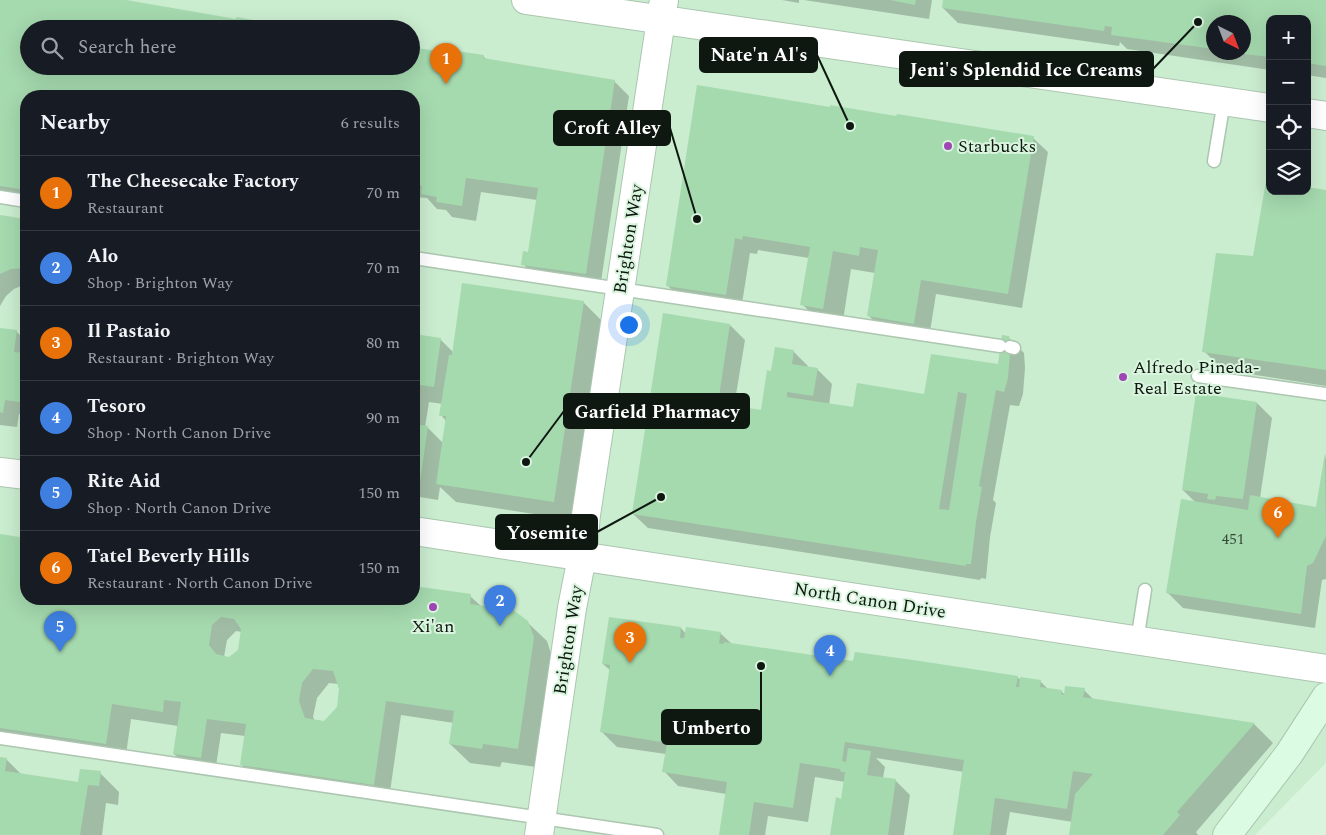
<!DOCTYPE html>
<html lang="en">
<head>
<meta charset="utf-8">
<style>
	:root { --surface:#171b24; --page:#20242c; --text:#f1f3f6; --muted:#9ea1a6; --line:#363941; --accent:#1a73e8 }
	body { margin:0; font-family:Spectral,serif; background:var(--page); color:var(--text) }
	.controls { position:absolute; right:15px; top:15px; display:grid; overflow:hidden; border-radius:10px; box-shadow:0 5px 20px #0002 }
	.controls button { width:45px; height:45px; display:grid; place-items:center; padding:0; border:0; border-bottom:1px solid var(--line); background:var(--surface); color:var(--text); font:25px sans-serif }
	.compass { position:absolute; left:1206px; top:15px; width:45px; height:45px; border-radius:50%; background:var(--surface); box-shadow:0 5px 20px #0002; rotate:138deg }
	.you { position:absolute; left:628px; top:324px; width:18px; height:18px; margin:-12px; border:4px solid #fff; border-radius:50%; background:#1a73e8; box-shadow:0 0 0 8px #1a73e833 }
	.badge { display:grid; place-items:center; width:32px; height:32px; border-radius:50%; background:var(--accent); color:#fff; font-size:16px; font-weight:700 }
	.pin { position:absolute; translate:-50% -41px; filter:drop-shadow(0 1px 2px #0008) }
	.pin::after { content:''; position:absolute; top:26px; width:18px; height:15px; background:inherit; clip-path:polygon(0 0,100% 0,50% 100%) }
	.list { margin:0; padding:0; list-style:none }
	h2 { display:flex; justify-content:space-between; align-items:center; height:65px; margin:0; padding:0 20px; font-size:21px }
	h2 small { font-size:16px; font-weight:400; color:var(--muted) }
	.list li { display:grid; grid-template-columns:32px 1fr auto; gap:15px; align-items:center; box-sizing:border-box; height:75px; padding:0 20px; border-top:1px solid var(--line) }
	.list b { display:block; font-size:19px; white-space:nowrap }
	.list p { margin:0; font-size:16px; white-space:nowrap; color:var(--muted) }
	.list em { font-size:16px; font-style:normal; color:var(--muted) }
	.icon { flex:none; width:28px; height:28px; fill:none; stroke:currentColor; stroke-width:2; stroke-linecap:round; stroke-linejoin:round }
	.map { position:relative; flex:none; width:1326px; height:835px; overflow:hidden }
	.search { position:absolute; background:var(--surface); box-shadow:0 5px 20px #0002; left:20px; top:20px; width:400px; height:55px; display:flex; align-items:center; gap:12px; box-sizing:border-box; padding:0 18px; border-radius:28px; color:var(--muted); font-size:19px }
	.panel { position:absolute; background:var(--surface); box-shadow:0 5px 20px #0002; left:20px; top:90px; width:400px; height:515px; border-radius:20px }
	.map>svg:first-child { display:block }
	.built { fill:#caeccf; fill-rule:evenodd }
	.shadow { fill:#0003; fill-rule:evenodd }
	.building { fill:#a5d9ae; fill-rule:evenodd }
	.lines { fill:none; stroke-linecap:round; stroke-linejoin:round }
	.service-casing { stroke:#acc6b0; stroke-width:15 }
	.tertiary-casing { stroke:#acc6b0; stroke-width:30 }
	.secondary-casing { stroke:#acc6b0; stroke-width:30 }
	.service { stroke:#fff; stroke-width:12 }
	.tertiary { stroke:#fff; stroke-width:28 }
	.secondary { stroke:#dbfbe2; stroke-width:28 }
	.poi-dot { fill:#9e47b4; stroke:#daf5de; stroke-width:2 }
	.labels { text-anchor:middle; stroke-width:4; stroke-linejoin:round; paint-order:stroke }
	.number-label { font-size:15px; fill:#344838 }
	.poi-label { font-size:18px; fill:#0e1710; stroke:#daf5de; text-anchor:start }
	.street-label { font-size:18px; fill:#0e1710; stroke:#daf5de }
	.leader { fill:none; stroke:#0e1710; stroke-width:2 }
	.callout-dot { fill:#0e1710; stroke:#daf5de; stroke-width:2 }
	.callout { fill:#0e1710; stroke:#0e1710; stroke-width:2 }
	.callout-label { font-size:19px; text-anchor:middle; font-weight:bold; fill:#fff }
</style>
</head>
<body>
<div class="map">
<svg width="1326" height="835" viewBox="0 0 1326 835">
	<rect width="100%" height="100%" fill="#daf5de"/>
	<path class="built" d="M0 0H1326V763L1255 835H0ZM1270 19H1307V191H1270ZM1214 22H1244V52H1214ZM29 29H411V66H29ZM26 96H414V599H26Z"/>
	<path class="shadow" d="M0 0H117L237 20 284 26V21L303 24 307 28 321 29H29V66H411L457 56H483L487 60 614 81 629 96 600 288 538 279 523 264 529 253 537 200 481 192 476 221 452 217 446 210 437 209 427 198 414 197V96H26V202L0 197Z
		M782 0H799V3Z
		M804 0H932L929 19Z
		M944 0H1326V78L1307 75V19H1270V70L1127 49 1120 42 1119 46 958 23 943 8ZM1214 22H1244V52H1214Z
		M829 108 1033 138 1048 152 1022 308 936 294 929 338 883 330 868 315 875 273 851 269 842 327 821 323 802 304 809 258 758 250 757 254 750 253 741 310 682 300 667 285Z
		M1270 191H1326V386L1223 370 1204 351 1254 258Z
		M0 216 26 220V284L14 289 6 296 0 306Z
		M583 302 602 321 573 520 456 502 440 487 438 500 414 496V335L440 339 453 352ZM429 402 443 404 441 415 446 421 443 443 428 428 425 427Z
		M730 325 745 340 734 407 762 411 772 373 793 351 808 366V368L817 369 832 384 829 405 854 409 925 395 999 365 1009 338 1024 353 1025 368 1023 394 1019 406 1010 405 993 500 996 503 990 537 986 579 981 578 980 580 648 528 633 514Z
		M0 329 16 331 26 341V415L19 414 17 427 0 425Z
		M1257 403 1272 418 1260 498 1318 508 1326 454V579L1322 580 1315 628 1183 608 1168 593 1196 503 1183 490Z
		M0 536 26 539V599H414V587L470 596 481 606 527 622 547 641 552 657 536 767 502 762 500 767 470 763 450 744 454 723 401 715 389 799 256 779 241 764 245 736 221 733 215 773 189 768 174 754 178 726 131 719 125 762 0 744ZM236 631 242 632 239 650 229 658 224 657 227 640ZM329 683 339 684 340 689 338 707 325 723 315 721 313 717 317 698Z
		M681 628 686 634 720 633 732 644 854 663 1017 677 1021 680 1041 682 1048 689 1061 691 1065 695 1084 690 1094 700 1254 724 1273 743 1196 832 1198 835H1071L1073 822 1010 812 1006 835H954L964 772 876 758 885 767 883 778 895 780 910 795 904 835H831L842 800 845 782 815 777 808 822 768 816 765 835H720L726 794 678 786 664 771 666 754 617 747 602 732 611 671 603 664Z
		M0 758 6 759 22 775 79 784 100 773 119 792 118 805 106 803 102 835H0Z"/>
	<path class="building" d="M0 0H126L236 19V17L283 25V20L303 23 302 29H29V66H411V47L456 54V51L484 55 483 58 615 80 586 274 521 265 523 251 528 252 538 188 466 178 462 206 436 202 437 197 421 194 422 186 414 184V96H26V190L0 186Z
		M890 0H916L915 5Z
		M943 0H1326V66L1307 63V19H1270V57L1244 54V22H1214V49L1111 35 1112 27 1105 26 1104 31 942 8Z
		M306 24 321 27V29H305Z
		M697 85 830 107V105L896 116 897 114 1034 136 1008 294 921 280 914 324 867 316 878 250 860 247 859 256 833 251 823 309 800 305 810 247 743 236 742 240 735 238 726 295 666 286Z
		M1266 181 1270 182V191H1307V187L1326 190V370L1202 352 1216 253 1253 256Z
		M0 215 26 219V268L11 269 0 274Z
		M462 283 584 301 554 502 436 484 446 416H439L449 355H452Z
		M663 313 730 324 718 403 761 410 767 370 771 371 775 347 794 350 792 364 818 368 813 396 787 392V397L853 407 857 383 924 394 931 354 998 364 1002 335 1009 336 1010 353 1008 378 1004 392 996 390 979 486 982 487 976 522 971 564H966V566L632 514ZM958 392 967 394 949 510 939 509Z
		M0 328 17 330 14 352 26 353V403L5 400 3 413 0 412Z
		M414 334 441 338 434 387 414 384Z
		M1196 393 1257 402 1243 499 1216 496 1215 500 1207 499 1208 494 1182 490Z
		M414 424 428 426 420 482 414 481Z
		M1325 453 1326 536 1313 563 1307 566 1301 614 1166 593 1181 499 1248 510 1250 495 1316 507Z
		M0 534 26 538V599H414V586L471 594 470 604 513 610 528 621 534 637 518 749 483 744 482 749 449 744 454 711 386 701 374 785 240 765 246 724 207 719 201 758 173 754 181 702 164 700 163 712 112 704 106 744 0 728ZM221 617 234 619 241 629 238 650 229 657 216 654 209 645 212 625ZM313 669 333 671 339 689 337 707 324 721 305 718 299 701 302 683Z
		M609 617 681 627 680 638H684L686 627 721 632 719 643 723 644 724 642 853 661 855 652 913 660 1018 676 1016 687H1019L1020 677 1041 680 1040 687 1062 690 1061 694 1064 695 1065 686 1085 688 1083 697 1255 723 1177 812 1180 815 1163 835H1069L1075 794 1093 774 1073 771 1067 809 995 798 990 835H953L964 760 845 742 842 761 846 762 848 748 871 751 867 775 896 779 888 835H830L836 797 841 799 845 772H841L840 769 800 763 793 808 754 802 749 835H719L727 782 662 772 667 743 600 732 610 665 602 664Z
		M0 757 7 758 5 771 78 782 80 769 101 771 99 786 88 785 80 835H0Z"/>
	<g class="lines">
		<defs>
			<path id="service" d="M1214 161 1224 101
				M0 197 26 201
				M414 258 1000 346
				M1010 347 1014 348
				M1198 376 1326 394
				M1137 641 1145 590
				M0 738 657 835"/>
			<path id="tertiary" d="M526 0 1270 108
				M1307 113 1326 116
				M0 472 26 475
				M414 531 1326 669
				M539 835 572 608 582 557 586 515 664 0"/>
			<path id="secondary" d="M1227 835 1289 754 1326 697"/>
		</defs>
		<use href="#service" class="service-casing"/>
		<use href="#tertiary" class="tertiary-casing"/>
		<use href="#secondary" class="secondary-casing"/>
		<use href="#service" class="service"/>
		<use href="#tertiary" class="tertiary"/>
		<use href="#secondary" class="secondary"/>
	</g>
	<g class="poi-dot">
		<circle cx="948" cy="146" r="5"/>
		<circle cx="1123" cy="377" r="5"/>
		<circle cx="433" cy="607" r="5"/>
	</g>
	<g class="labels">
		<g class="number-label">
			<text x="1233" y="544">451</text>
		</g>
		<g class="poi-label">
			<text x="958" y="152">Starbucks</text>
			<text x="1133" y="373">Alfredo Pineda-<tspan x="1133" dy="21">Real Estate</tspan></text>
			<text x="433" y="632" text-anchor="middle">Xi'an</text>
		</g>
		<g class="street-label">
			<text transform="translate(628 239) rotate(-81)" y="6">Brighton Way</text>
			<text transform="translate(870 600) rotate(9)" y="6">North Canon Drive</text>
			<text transform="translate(568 640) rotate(-81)" y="6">Brighton Way</text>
		</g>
	</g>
	<path class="leader" d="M850 126L817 55M1198 22L1153 69M697 219L670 128M526 462L564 411M661 497L597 532M761 666L761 727"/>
	<g class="callout-dot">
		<circle cx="850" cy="126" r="5"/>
		<circle cx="1198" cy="22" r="5"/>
		<circle cx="697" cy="219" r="5"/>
		<circle cx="526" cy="462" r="5"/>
		<circle cx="661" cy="497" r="5"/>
		<circle cx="761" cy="666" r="5"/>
	</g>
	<g class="callout">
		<rect x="700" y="38" width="117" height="34" rx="5"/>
		<rect x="900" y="52" width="253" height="34" rx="5"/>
		<rect x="554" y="111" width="116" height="34" rx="5"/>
		<rect x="564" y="394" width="185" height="34" rx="5"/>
		<rect x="496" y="515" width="101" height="34" rx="5"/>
		<rect x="662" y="710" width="99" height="34" rx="5"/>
	</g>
	<g class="callout-label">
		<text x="759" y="61">Nate'n Al's</text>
		<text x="1026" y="76">Jeni's Splendid Ice Creams</text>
		<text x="612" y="134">Croft Alley</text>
		<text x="657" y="418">Garfield Pharmacy</text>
		<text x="547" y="539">Yosemite</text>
		<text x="711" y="734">Umberto</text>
	</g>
</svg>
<div class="controls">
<button>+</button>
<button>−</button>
<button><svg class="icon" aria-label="locate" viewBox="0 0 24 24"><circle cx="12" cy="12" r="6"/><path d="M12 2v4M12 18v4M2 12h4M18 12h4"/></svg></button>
<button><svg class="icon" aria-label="layers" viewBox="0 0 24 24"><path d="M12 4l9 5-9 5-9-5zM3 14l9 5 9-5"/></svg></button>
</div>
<svg class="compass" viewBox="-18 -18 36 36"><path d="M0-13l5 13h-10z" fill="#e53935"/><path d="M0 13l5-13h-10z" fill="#9ea1a6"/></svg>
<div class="you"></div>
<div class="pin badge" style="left:446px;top:84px;background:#e8710a">1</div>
<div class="pin badge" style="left:500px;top:626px;background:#3f7fe0">2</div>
<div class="pin badge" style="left:630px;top:663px;background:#e8710a">3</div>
<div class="pin badge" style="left:830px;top:676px;background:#3f7fe0">4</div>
<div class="pin badge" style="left:60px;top:652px;background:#3f7fe0">5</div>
<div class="pin badge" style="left:1278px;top:538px;background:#e8710a">6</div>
<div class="search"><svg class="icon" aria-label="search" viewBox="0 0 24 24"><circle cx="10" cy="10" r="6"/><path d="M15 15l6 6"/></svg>Search here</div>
<section class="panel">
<h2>Nearby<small>6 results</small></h2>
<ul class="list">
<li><span class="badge" style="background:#e8710a">1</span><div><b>The Cheesecake Factory</b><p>Restaurant</p></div><em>70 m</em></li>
<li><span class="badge" style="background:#3f7fe0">2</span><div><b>Alo</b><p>Shop · Brighton Way</p></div><em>70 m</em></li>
<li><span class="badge" style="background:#e8710a">3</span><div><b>Il Pastaio</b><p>Restaurant · Brighton Way</p></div><em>80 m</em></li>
<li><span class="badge" style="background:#3f7fe0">4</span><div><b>Tesoro</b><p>Shop · North Canon Drive</p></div><em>90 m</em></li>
<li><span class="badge" style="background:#3f7fe0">5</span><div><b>Rite Aid</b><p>Shop · North Canon Drive</p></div><em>150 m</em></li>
<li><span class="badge" style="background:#e8710a">6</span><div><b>Tatel Beverly Hills</b><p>Restaurant · North Canon Drive</p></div><em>150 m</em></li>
</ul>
</section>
</div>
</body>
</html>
